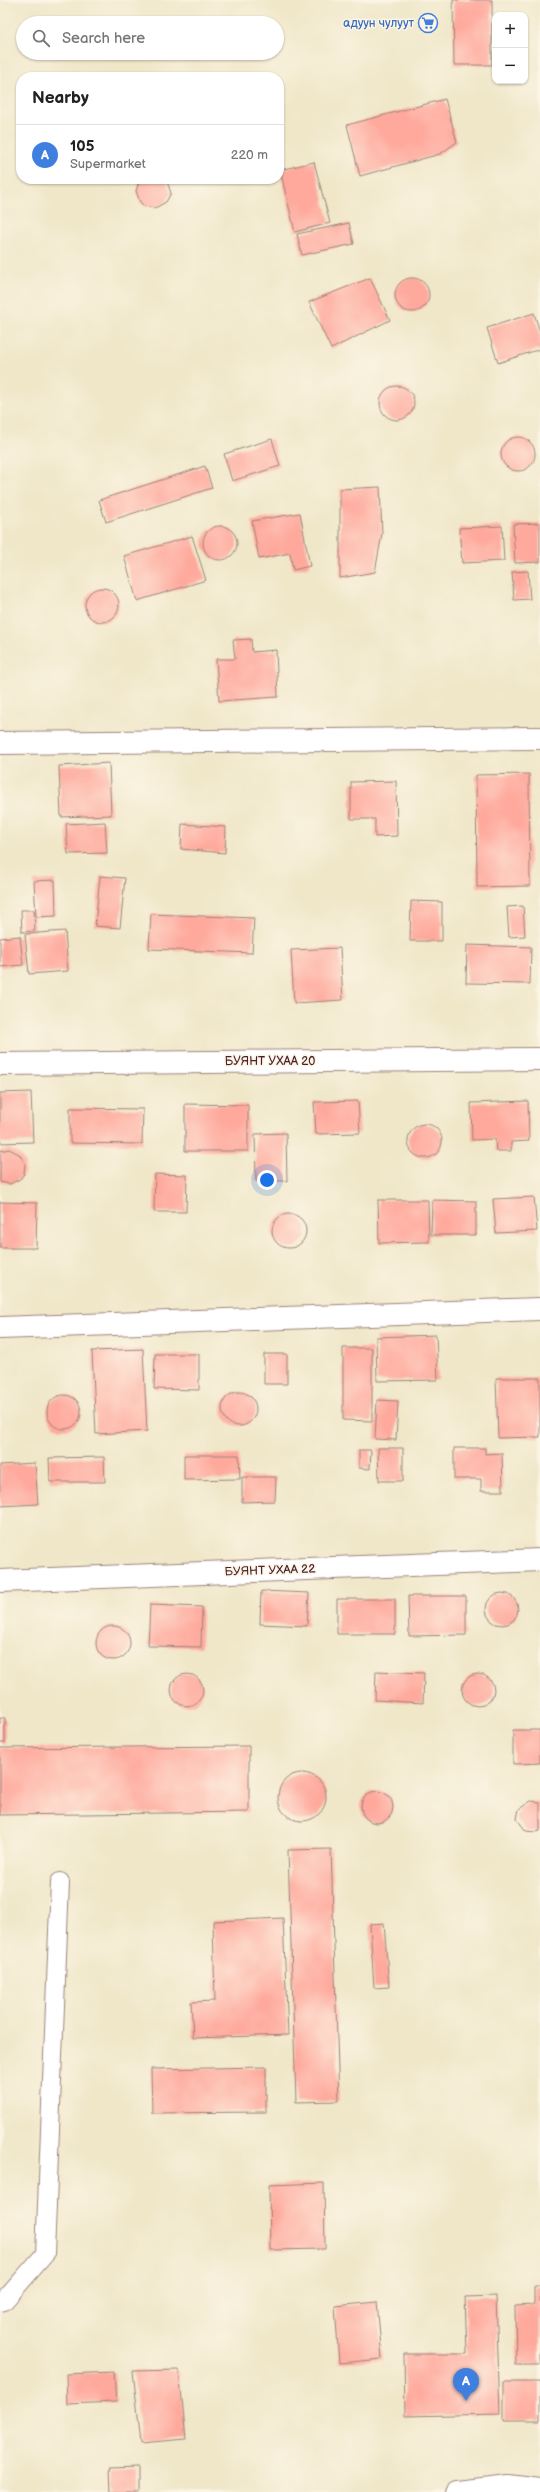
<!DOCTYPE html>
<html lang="en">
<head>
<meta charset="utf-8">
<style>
	:root { --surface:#fff; --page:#f2f2f2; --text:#222; --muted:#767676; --line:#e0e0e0; --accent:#b45309 }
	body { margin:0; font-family:"Balsamiq Sans",sans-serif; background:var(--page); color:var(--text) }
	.controls { position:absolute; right:12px; top:12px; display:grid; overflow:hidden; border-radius:8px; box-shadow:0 1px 3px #0004 }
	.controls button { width:36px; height:36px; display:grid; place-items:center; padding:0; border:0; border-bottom:1px solid var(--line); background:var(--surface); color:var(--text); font:20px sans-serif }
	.you { position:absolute; left:267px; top:1180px; width:14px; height:14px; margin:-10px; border:3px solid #fff; border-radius:50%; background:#1a73e8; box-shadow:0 0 0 6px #1a73e833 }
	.badge { display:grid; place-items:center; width:26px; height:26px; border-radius:50%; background:var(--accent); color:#fff; font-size:13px; font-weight:700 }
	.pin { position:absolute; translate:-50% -33px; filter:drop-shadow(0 1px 2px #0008) }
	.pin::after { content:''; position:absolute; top:21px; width:14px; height:12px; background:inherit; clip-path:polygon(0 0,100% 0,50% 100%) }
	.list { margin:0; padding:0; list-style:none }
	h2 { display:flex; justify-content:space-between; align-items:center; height:52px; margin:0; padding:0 16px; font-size:17px }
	h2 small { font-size:13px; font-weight:400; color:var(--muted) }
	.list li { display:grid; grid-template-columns:26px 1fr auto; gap:12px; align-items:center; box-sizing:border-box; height:60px; padding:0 16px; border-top:1px solid var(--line) }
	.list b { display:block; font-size:15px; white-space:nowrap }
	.list p { margin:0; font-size:13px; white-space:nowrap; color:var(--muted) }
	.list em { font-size:13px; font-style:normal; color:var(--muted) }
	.icon { flex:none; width:22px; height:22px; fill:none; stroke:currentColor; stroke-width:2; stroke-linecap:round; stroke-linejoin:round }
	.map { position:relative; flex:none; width:540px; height:2492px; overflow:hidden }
	.search { position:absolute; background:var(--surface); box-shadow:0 1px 3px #0004; left:16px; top:16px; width:268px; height:44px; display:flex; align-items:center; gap:10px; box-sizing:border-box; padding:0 14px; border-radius:22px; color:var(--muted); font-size:15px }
	.panel { position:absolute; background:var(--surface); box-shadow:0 1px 3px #0004; left:16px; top:72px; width:268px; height:112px; border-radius:16px }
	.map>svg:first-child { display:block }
	.building { fill:#fea99c }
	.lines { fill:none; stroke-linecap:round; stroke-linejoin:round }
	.service-casing { stroke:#9d837a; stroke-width:20 }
	.minor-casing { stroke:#9d837a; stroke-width:24 }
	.service { stroke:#fff; stroke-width:18 }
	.minor { stroke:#fff; stroke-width:22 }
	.labels { text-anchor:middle; stroke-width:3; stroke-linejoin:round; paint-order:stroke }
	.shop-label { font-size:12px; fill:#366cbe; stroke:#fcf5e5; text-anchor:end }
	.street-label { font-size:12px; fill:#4a1f2b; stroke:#fcf5e5 }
</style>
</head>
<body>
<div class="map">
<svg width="540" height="2492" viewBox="0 0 540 2492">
	<rect width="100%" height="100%" fill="#fcf5e5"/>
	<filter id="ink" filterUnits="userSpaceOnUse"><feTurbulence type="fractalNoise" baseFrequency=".025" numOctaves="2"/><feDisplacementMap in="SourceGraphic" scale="8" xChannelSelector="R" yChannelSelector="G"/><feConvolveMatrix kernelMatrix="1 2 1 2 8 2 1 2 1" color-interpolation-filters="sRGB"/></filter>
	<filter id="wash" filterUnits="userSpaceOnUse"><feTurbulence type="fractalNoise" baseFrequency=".012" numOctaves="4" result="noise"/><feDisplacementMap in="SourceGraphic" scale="16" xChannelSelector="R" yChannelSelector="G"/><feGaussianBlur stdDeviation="0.9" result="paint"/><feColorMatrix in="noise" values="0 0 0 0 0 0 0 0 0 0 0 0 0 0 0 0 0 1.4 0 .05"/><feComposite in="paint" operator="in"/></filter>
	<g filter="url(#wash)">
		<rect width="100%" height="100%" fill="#f0e7c9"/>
		<g id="blocks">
			<path class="building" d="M453 0H492V65H454Z
				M445 99 457 142 440 154 360 176 347 125Z
				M314 162 330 223 295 232 280 170Z
				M140 179H166L171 193 166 202 155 208 144 206 140 202 136 191Z
				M349 223 354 244 302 255 297 234Z
				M395 295a17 17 0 1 1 34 0a17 17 0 1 1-34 0Z
				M370 278 390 320 331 349 309 302Z
				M534 313 540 332V349L498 363 487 328Z
				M380 403a17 17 0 1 1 34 0a17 17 0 1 1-34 0Z
				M501 454a17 17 0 1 1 34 0a17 17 0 1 1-34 0Z
				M272 439 280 466 232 481 224 454Z
				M205 466 212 488 106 522 99 500Z
				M380 487 382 534 375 572 340 578V489Z
				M300 513 310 566 293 570 290 553 259 559 252 521Z
				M540 523V562L515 563 513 524Z
				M203 543a17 17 0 1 1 34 0a17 17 0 1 1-34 0Z
				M502 526 504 561 462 563 459 528Z
				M192 536 206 580 137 601 124 556Z
				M528 571 530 599 514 600 512 572Z
				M85 605a17 17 0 1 1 34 0a17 17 0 1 1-34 0Z
				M251 639 252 652 276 650 278 697 219 701 216 659H235L233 640Z
				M109 763 111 815 61 817 59 766Z
				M529 774 530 886 477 887 476 775Z
				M396 781 397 836 375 837V819H351V782Z
				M105 822 107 853 68 854 66 824Z
				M182 824 226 827 225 853 181 849Z
				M100 876 125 878 120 928 95 926Z
				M55 880 56 916 36 917 34 881Z
				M411 901 442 902V941H410Z
				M523 906 525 936 509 937 507 907Z
				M21 910H34L35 931 22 932Z
				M151 914 254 918 252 953 149 949Z
				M65 931 68 971 29 974 25 934Z
				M20 936 23 965 0 967V938Z
				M467 945 531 947 530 984 466 983Z
				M340 948 343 1000 294 1003 291 950Z
				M31 1092 33 1142 0 1143V1093Z
				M358 1101 360 1133 316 1134 314 1102Z
				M528 1101 529 1141 511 1142V1151H496L495 1139 472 1140 471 1103Z
				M185 1104 248 1105V1151H185Z
				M70 1108 143 1109 142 1144 70 1143Z
				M408 1141a17 17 0 1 1 34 0a17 17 0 1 1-34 0Z
				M286 1133 287 1181H256L255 1134Z
				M9 1149 19 1154 25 1163 24 1174 20 1179 10 1184 0 1182V1151Z
				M155 1174 187 1175 186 1212H154Z
				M534 1197 537 1231 496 1233 493 1199Z
				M378 1200H428L429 1242 379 1243Z
				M432 1200 476 1201V1235H431Z
				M0 1202 37 1203 36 1248H0Z
				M272 1231a17 17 0 1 1 34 0a17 17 0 1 1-34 0Z
				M436 1335 438 1380 377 1381 376 1337Z
				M343 1348H372V1421L343 1420Z
				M143 1349 147 1431 96 1434 92 1351Z
				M155 1354H199V1390L154 1389Z
				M264 1354H287V1384H264Z
				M496 1378H540V1437L498 1438Z
				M222 1409a17 17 0 1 1 34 0a17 17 0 1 1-34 0Z
				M47 1412a17 17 0 1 1 34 0a17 17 0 1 1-34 0Z
				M377 1400 398 1401 396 1440 375 1439Z
				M378 1448H403V1481H379Z
				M454 1448H485V1454L502 1453 503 1491H481V1479H454Z
				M359 1450H371L370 1469 359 1468Z
				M184 1455H239L240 1479 184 1480Z
				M104 1457 105 1482H50L49 1458Z
				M35 1463 38 1504 0 1506V1465Z
				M242 1477H276L275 1501 242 1502Z
				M261 1591 309 1593 307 1626 260 1624Z
				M486 1609a16 16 0 1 1 32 0a16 16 0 1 1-32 0Z
				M408 1596H466V1635L409 1636Z
				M337 1599H395V1634H337Z
				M150 1605 202 1607 201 1647 148 1646Z
				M96 1643a17 17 0 1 1 34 0a17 17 0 1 1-34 0Z
				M376 1671 424 1673 423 1703 375 1700Z
				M171 1690a16 16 0 1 1 32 0a16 16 0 1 1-32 0Z
				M462 1690a16 16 0 1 1 32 0a16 16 0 1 1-32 0Z
				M0 1718H5V1743H0Z
				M513 1730H540V1763L513 1764Z
				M249 1746V1812L0 1815V1748Z
				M278 1797a24 24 0 1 1 48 0a24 24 0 1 1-48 0Z
				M361 1807a16 16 0 1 1 32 0a16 16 0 1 1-32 0Z
				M531 1801 540 1802V1831L536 1832 526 1831 517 1819 519 1809Z
				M331 1849 339 2101 296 2102 288 1850Z
				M283 1918 288 2035 193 2038 191 2002 215 2001 213 1921Z
				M384 1923 389 1987 374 1988 370 1924Z
				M266 2067V2112L152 2113 151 2069Z
				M324 2183 325 2249 270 2250 269 2185Z
				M534 2286H540V2365H516L515 2306 534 2305Z
				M496 2296 500 2414 405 2416 404 2354H467L465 2297Z
				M377 2302 382 2359 339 2363 335 2306Z
				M179 2370 186 2439 141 2443 133 2371Z
				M114 2372 116 2402 67 2404 66 2374Z
				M504 2382H540V2420H504Z
				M138 2468V2492H111L110 2469Z"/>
		</g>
	</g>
	<g filter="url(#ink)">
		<use href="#blocks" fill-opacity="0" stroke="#9d837a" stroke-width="1"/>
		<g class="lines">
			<defs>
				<path id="service" d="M0 2302 4 2301 45 2254 60 1882"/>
				<path id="minor" d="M0 743 540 738
					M0 1064 540 1059
					M0 1328 540 1309
					M0 1581 540 1560
					M457 2492 508 2486 540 2490"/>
			</defs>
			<use href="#service" class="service-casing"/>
			<use href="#minor" class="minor-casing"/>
			<use href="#service" class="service"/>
			<use href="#minor" class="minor"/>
		</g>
	</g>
	<defs>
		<symbol id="supermarket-ring" viewBox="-11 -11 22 22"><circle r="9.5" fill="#fcf5e5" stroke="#3f7fe0" stroke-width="1.5"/><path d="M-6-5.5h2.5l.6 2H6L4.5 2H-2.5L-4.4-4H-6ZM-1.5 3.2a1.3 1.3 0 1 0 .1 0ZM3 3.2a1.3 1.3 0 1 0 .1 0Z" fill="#3f7fe0"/></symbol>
	</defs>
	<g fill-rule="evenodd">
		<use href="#supermarket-ring" x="417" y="12" width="22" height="22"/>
	</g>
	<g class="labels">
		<g class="shop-label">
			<text x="414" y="27">адуун чулуут</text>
		</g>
		<g class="street-label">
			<text x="270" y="1065">БУЯНТ УХАА 20</text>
			<text transform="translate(270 1570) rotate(-2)" y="4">БУЯНТ УХАА 22</text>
		</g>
	</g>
</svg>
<div class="controls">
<button>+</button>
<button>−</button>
</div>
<div class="you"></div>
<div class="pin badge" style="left:466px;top:2401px;background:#3f7fe0">A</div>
<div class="search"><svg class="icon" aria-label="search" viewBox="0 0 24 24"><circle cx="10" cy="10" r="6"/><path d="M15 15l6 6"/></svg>Search here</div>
<section class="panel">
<h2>Nearby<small></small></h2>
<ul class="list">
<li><span class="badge" style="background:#3f7fe0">A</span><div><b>105</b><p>Supermarket</p></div><em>220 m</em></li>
</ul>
</section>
</div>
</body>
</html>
